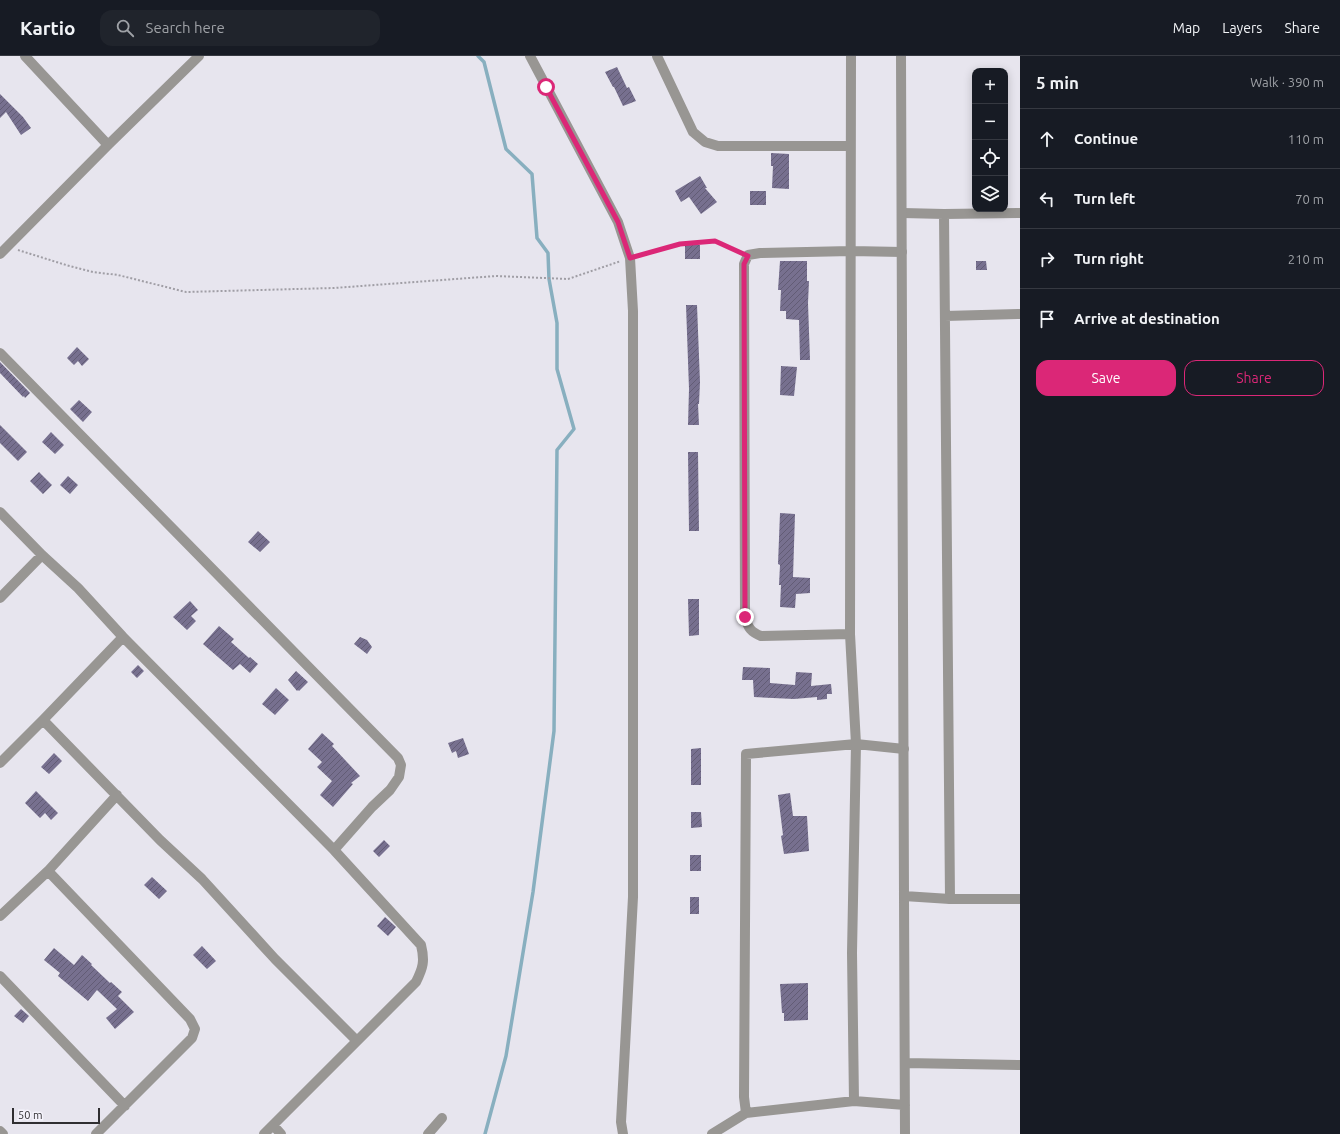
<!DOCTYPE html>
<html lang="en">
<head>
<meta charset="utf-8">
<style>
	:root { --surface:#171b24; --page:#20242c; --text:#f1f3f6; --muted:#9ea1a6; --line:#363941; --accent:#db2777 }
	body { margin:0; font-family:Ubuntu,sans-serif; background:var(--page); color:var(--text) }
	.controls { position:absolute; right:12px; top:12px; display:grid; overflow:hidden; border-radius:8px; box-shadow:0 2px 10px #0003 }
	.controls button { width:36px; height:36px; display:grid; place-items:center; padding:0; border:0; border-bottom:1px solid var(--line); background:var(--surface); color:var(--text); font:20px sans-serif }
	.scale { position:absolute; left:12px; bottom:10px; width:88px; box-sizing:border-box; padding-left:4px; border:2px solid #2f2e31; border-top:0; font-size:11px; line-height:14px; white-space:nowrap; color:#2f2e31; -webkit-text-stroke:3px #f5f3fc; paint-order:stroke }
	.stop { position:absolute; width:12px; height:12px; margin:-9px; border:3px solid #db2777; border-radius:50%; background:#fff }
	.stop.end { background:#db2777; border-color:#fff; box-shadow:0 1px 4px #0008 }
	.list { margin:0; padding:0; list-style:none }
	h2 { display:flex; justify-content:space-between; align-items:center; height:52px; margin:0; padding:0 16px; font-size:17px }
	h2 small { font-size:13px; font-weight:400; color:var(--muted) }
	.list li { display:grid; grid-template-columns:26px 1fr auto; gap:12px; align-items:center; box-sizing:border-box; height:60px; padding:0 16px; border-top:1px solid var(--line) }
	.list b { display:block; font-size:15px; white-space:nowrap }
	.list em { font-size:13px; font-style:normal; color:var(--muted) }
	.actions { display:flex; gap:8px; padding:12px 16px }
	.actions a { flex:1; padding:9px 0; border:1px solid var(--accent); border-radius:12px; text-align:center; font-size:14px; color:var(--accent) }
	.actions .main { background:var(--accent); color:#fff }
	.icon { flex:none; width:22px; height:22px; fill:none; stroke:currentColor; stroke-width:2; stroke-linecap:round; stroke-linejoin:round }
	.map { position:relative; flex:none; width:1020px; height:1078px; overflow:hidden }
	header { display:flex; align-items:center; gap:24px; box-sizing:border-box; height:56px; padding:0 20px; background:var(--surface); border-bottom:1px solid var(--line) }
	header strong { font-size:19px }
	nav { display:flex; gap:22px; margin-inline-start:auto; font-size:14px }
	.search { width:280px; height:36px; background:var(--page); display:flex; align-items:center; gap:10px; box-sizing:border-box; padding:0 14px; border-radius:12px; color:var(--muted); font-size:15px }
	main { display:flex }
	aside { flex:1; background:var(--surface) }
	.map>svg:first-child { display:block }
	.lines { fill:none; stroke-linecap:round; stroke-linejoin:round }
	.stream { stroke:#88afbf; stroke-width:3.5 }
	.building { fill:url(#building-hatch) }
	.path { stroke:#a09ea5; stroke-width:2; stroke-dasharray:2 2; stroke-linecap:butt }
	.minor { stroke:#989693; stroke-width:10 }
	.tertiary { stroke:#989693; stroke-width:10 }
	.route { stroke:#db2777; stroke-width:5 }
</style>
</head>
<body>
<header>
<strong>Kartio</strong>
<div class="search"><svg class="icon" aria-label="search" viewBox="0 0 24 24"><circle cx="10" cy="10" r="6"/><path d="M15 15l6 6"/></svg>Search here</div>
<nav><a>Map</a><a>Layers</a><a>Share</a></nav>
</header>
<main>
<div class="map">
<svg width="1020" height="1078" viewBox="0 0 1020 1078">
	<defs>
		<pattern id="building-hatch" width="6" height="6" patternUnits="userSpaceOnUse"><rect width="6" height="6" fill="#77708f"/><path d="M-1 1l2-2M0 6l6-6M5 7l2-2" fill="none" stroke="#625c75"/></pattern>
	</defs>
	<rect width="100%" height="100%" fill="#e7e5ee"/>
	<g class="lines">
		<path class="stream" d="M478 0 484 6 506 93 532 118 537 182 548 197 549 223 557 267V313L574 373 557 394 554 675 533 836 506 1000 485 1078"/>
	</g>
	<path class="building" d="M617 11 627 32 629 31 636 45 623 50 614 31H613L605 16Z
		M0 38 23 61 31 72 21 79 6 56 0 62Z
		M771 97 789 98V133L772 132 773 110H771Z
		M700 120 707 132H705L717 146 701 158 689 141 681 146 675 135Z
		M750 135H766V149H750Z
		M685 189H700V203H685Z
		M780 205H807V225H809L808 247 810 304H800L799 264 786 263V255H780L781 234H778Z
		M976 205H986L987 214H976Z
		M686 249H697L700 326 699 348H698L699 369H688L689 333Z
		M77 291 89 303 82 310 78 305 74 309 67 302Z
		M0 306 30 337 25 342 24 340 23 341 0 317Z
		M781 310 797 311 794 340 780 339Z
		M79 344 92 356 83 366 70 353Z
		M0 369 27 396 18 405 0 387Z
		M51 376 64 389 55 398 42 386Z
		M688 396H698L699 475H689Z
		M39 416 52 429 43 438 30 425Z
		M68 420 78 429 70 438 60 429Z
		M780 457 795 458 793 521 810 522V537L796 538 795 552 780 551 781 529H779L780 509 778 508Z
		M258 475 270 486 260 496 248 486Z
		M688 543H699V579L689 580Z
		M190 545 198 554 191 560 196 565 187 574 173 561Z
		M219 570 234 583 231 586 249 602 250 601 258 608 250 617 240 608 233 614 203 588Z
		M360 581 367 584 372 591 367 598 354 588Z
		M138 609 144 615 137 622 131 616Z
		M743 611 770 612V627L795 629 796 616 812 617 811 630 831 628 832 638H827V643L817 644V641L794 643 754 641 753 624H742Z
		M296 615 308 626 299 635 298 634 297 635 288 624Z
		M276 632 289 644 275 659 262 648Z
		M322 677 334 688 332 690 360 720 351 727 353 728 333 751 320 739 332 725 317 711 322 706 308 693Z
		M463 682 469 698 458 702 456 695 452 697 448 687Z
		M701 692V729H691V693Z
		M54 697 62 705 49 718 41 711Z
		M36 735 58 757 51 764 45 757 40 762 25 747Z
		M790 737 793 760H807L809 795 784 798 781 780 783 779 778 739Z
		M691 756H701L702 771 691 772Z
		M384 784 390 790 379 801 373 795Z
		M690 799H701V815H690Z
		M152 821 167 835 159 843 144 829Z
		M690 841H699V858H690Z
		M385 861 396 871 388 880 377 870Z
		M202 890 216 905 207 913 193 899Z
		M54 892 74 909 82 899 92 908 91 909 110 927 111 926 122 936 118 940 134 956 115 973 106 962 117 953 97 934 88 945 58 920 60 917 44 904Z
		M808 927V964L784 965V957H782L780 928Z
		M21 953 29 960 23 967 14 960Z"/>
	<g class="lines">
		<path class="path" d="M18 194 66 209 93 216 118 219 186 236 334 232 496 220 568 223 621 205
			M640 199 680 188 715 185 738 195"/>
		<path class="minor" d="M25 0 108 89
			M530 0 618 166 630 202 633 255V841L621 1066 623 1078
			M657 0 693 76 705 86 718 90H850
			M851 0 850 578 856 688 852 897 854 1045
			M903 157 944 158 1020 157
			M944 158 950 843
			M0 198 108 89 199 0
			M945 260 1020 258
			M0 297 398 702 401 709 399 721 390 734 372 751 334 794
			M0 456 42 499 78 532 123 581 334 794 421 889C425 905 423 912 416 926L264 1078
			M0 542 42 499
			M850 578 761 580C751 576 748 572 745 561L744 208 748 199 760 197 851 195 902 196
			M43 664 160 784 202 823 275 903 357 985
			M904 693 856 688 746 698 744 1041 746 1057 854 1045 905 1049
			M0 707 43 664 123 581
			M48 815 190 963 195 973 192 982 96 1078
			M904 840 905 1078
			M0 860 48 815 117 739
			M0 920 125 1050
			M905 1007 1020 1009
			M273 1069 281 1078
			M0 1075 3 1078
			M428 1078 442 1062
			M712 1078 746 1057"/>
		<path class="tertiary" d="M901 0 904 840 950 843H1020"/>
	</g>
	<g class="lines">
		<path class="route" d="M546 31 618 166 630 202 680 188 715 185 748 200 744 208 745 561"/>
	</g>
</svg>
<div class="controls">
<button>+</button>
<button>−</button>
<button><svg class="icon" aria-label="locate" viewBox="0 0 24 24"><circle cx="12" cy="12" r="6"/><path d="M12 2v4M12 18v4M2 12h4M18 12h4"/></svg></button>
<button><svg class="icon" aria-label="layers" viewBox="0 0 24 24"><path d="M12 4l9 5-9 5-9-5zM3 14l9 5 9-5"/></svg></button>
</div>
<div class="scale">50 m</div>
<div class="stop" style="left:546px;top:31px"></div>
<div class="stop end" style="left:745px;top:561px"></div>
</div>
<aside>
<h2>5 min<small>Walk · 390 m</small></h2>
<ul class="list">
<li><svg class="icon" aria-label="ahead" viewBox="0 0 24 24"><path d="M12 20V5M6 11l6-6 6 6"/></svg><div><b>Continue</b></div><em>110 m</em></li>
<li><svg class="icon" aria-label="left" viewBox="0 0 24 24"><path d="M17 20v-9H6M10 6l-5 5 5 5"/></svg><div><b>Turn left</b></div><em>70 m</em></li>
<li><svg class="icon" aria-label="right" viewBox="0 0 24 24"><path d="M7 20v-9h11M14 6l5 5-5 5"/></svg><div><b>Turn right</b></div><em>210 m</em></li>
<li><svg class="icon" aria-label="arrive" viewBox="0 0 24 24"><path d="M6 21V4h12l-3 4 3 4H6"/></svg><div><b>Arrive at destination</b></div></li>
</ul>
<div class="actions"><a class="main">Save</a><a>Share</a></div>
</aside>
</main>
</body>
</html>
